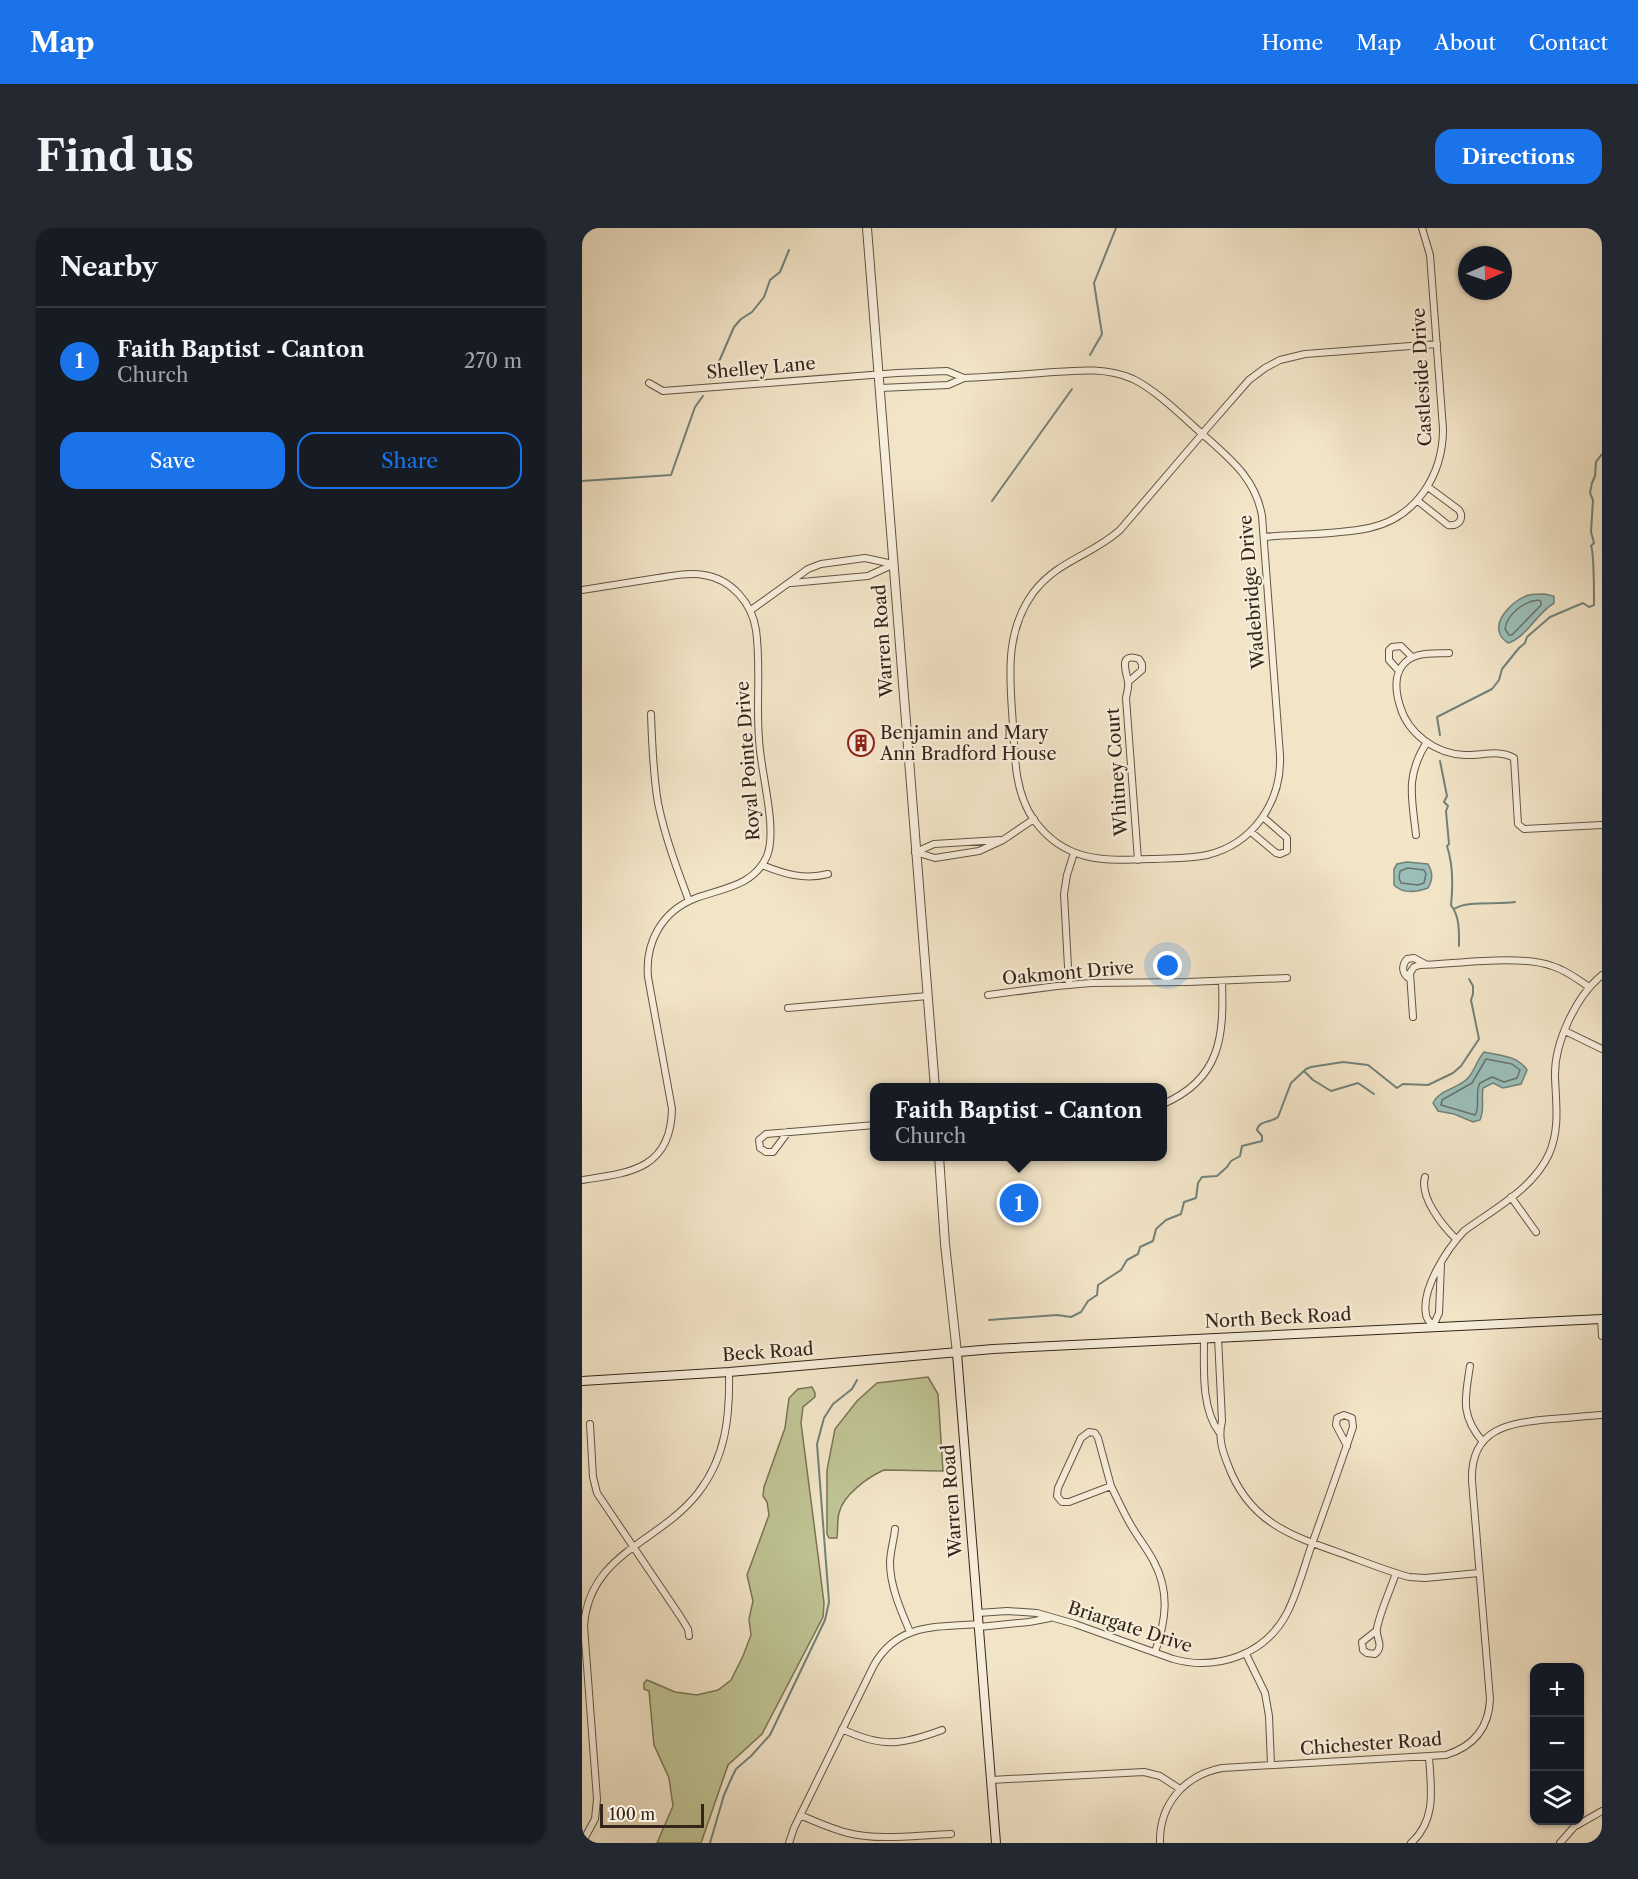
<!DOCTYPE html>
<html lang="en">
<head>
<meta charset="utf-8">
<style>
	:root { --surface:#171b24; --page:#242831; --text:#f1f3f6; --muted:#9ea1a6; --line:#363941; --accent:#1a73e8 }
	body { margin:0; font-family:"Libre Caslon Text",serif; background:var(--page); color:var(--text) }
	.controls { position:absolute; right:18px; bottom:18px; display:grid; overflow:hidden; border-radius:12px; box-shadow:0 2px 4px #0004 }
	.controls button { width:54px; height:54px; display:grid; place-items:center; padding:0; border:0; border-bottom:2px solid var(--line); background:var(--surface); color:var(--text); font:30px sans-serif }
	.compass { position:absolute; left:876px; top:18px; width:54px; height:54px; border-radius:50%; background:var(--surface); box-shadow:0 2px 4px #0004; rotate:88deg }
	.scale { position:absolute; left:18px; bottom:15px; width:104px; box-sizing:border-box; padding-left:6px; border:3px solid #332519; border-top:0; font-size:16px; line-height:21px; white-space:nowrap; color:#332519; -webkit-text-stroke:4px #f7eddb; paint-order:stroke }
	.you { position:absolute; left:586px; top:738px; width:21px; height:21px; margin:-15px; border:4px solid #fff; border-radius:50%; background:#1a73e8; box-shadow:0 0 0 9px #1a73e833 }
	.badge { display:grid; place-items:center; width:39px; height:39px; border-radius:50%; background:var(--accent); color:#fff; font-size:20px; font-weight:700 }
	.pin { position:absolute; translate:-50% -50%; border:3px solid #fff; box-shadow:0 2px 6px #0006 }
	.popup { position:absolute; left:288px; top:855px; width:297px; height:78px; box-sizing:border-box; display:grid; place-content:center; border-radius:12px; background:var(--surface); filter:drop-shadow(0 2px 4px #0005); font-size:20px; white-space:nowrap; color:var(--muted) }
	.popup b { font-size:22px; color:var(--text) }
	.popup::after { content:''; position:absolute; left:50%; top:100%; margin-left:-12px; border:12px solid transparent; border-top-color:var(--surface) }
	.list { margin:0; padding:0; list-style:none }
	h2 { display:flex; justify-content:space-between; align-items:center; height:78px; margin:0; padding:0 24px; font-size:26px }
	h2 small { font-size:20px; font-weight:400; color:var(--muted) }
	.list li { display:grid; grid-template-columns:39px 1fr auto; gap:18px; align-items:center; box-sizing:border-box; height:108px; padding:0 24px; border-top:2px solid var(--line) }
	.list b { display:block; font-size:22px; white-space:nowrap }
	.list p { margin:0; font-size:20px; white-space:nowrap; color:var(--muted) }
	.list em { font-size:20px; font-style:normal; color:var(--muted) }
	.actions { display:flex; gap:12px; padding:18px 24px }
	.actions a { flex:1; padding:14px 0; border:2px solid var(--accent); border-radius:18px; text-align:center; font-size:21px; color:var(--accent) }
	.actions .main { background:var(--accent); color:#fff }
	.icon { flex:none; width:33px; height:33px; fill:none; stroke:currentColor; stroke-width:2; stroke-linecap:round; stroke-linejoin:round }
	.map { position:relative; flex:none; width:1020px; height:1615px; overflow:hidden; border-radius:18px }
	header { display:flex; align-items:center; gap:36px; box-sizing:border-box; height:84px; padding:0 30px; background:var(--accent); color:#fff }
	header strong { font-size:28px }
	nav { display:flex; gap:33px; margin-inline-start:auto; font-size:21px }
	.intro { display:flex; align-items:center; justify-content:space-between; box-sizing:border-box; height:144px; padding:0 36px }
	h1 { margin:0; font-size:42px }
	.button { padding:15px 27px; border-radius:18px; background:var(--accent); color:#fff; font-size:21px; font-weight:700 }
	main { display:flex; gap:36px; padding:0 36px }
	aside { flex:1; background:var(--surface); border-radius:18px; box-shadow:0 2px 4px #0004 }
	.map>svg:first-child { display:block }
	.green { fill:#bfc393; stroke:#797456; stroke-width:1.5 }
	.water { fill:#9bbeb9; stroke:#718179; stroke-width:1.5 }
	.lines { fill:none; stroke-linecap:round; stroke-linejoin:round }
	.shore { stroke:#677269; stroke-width:1.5 }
	.stream { stroke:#718179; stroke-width:2 }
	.minor-casing { stroke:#635544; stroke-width:8 }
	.tertiary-casing { stroke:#635544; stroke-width:10 }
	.secondary-casing { stroke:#332519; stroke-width:10 }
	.minor { stroke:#f7eddb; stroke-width:6 }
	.tertiary { stroke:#f7eddb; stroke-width:8 }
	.secondary { stroke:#f7eddb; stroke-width:8 }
	.labels { text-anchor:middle; stroke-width:4.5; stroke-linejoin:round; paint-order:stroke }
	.street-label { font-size:18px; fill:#332519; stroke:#f7eddb }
	.poi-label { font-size:18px; fill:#332519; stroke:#f7eddb; text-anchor:start }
</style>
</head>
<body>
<header>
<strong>Map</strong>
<nav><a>Home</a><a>Map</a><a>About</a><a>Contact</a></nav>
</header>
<div class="intro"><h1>Find us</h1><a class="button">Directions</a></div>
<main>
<aside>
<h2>Nearby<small></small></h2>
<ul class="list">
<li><span class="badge">1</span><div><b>Faith Baptist - Canton</b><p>Church</p></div><em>270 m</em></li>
</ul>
<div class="actions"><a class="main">Save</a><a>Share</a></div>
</aside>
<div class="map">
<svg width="1020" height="1615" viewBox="0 0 1020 1615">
	<rect width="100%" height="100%" fill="#f2e4c7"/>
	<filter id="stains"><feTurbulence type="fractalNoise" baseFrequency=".00333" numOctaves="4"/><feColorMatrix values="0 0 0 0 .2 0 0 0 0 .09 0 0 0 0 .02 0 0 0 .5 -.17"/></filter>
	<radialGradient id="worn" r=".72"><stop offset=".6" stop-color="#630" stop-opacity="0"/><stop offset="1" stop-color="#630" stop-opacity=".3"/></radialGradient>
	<path class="green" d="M346 1149 356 1166 361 1243 302 1242C286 1249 261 1267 257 1285 255 1293 256 1302 255 1310H247L245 1306V1242L253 1201 275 1173 295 1155Z
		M230 1159 233 1165V1169L221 1179 219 1195 237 1335 242 1375 241 1389 180 1506 146 1537 119 1615H75L91 1578 87 1550 72 1517 67 1463 62 1461V1455L65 1452 93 1464 115 1467 136 1462 149 1452 161 1428 169 1407 167 1391 171 1373 165 1347 187 1287 185 1274 181 1268 182 1259 203 1200 207 1170 216 1161Z"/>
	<path class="water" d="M962 366 972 368V375C954 386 945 409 926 415 922 412 918 409 917 403 914 388 934 371 947 367 952 366 957 366 962 366Z
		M825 634 846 636C851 645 851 651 846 660 835 664 821 666 812 657V641L815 636Z
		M902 824C918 828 935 827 945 842L939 856 921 860 911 855 901 860C899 871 903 880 898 892L891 894 872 886 856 883 851 875C858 861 876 861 886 850 893 842 895 832 902 824Z"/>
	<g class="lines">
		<path class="shore" d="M957 372 959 374V377L930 407H927L923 401C925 386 942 373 957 372Z
			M826 640 842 642 844 646 842 655 836 657 819 655 817 650 818 643Z
			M904 831 930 836 938 842 935 850 922 854 910 849 898 855C892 866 899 878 893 887L859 877 860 872 890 855Z"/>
		<path class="stream" d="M508 127 520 106 512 55 534 0
			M129 152 152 99 159 91 170 84 182 69 188 52 198 44 207 22
			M0 253 89 247 113 179 121 168
			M410 273 490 161
			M858 507 855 489 910 461 917 452 920 441 937 420 943 415 945 409 968 389 1001 375 1007 379 1012 377C1012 366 1012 324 1009 318L1012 315 1009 304 1011 272 1008 265 1010 255 1013 248 1014 234 1020 226
			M858 533 865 568 862 574 866 578 864 583 867 616 865 618C871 636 871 658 869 677 878 689 877 704 877 718
			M872 681C885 672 916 677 933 674
			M722 843 731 852 749 863 776 855 792 866
			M407 1092 475 1087 489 1089 499 1084 506 1073 515 1067 516 1057 539 1042 545 1032 556 1026 558 1019 571 1013 574 1001 584 992 599 986 602 974 614 970 616 955 620 949 635 948 645 939 649 933 658 928 660 918 680 913V908L675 902C677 892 689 895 696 889L709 855 724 841 729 839 761 834 786 837 815 860 821 856 846 857 871 845 879 838 897 811 889 772 891 766V758L887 751
			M128 1615 142 1567 150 1549 154 1541 169 1528 188 1507 243 1392 247 1374 235 1216 242 1190 251 1176 270 1161 275 1152"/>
		<defs>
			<path id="minor" d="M67 155 81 163 315 145 365 143 382 150
				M298 160 366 157 382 150C408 149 434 147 460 145 490 143 522 138 551 151 576 163 605 193 626 211 652 234 674 253 680 288L698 527C700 574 671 616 625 627 607 631 588 630 570 631 523 633 483 635 452 592 430 561 433 519 430 483 427 441 425 401 451 365 476 332 509 328 538 302L615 212 626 199 667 152 683 140 698 132 723 126 855 116
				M836 273 866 297C874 298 880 295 879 286L877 282 846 259
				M682 309C716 306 753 307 787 300 834 290 861 247 861 201L848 27 840 0
				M209 355 286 348 310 337
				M0 362C25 358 51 354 76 350 91 348 107 344 122 347 149 351 170 375 174 402 179 437 174 475 177 511 178 542 196 601 185 628 172 658 141 660 114 670 80 683 63 714 66 749L90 881C89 941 48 945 0 952
				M169 382 226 341 239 336 283 330 311 336
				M867 425C850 426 831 423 820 438 812 449 814 465 818 478 826 506 854 526 883 527 899 528 917 521 932 530L936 596 942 601 1020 597
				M817 443 807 432V422L810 419 819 418 830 429
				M546 454 560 442V436L557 431C535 424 545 445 546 454 547 459 545 465 544 470L556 632
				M69 486C70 516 71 545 76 575 83 609 95 641 107 673
				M669 604 694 625 698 626 705 623V610L681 589
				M834 607C830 570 823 548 845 514
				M333 624 353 630 397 623 421 612 452 591
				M334 624 352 616 418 612
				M180 637C202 646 222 652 246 646
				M828 751C820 746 819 738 825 731L832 730 843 736
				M487 757 482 666 485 647 492 625
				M406 767 475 758 509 755 606 754 705 750
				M206 780 346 768
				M831 789 828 745 832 739 838 737C874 736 937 726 970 738 984 742 995 751 1007 759
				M983 803 1020 821
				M581 876C639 851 642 808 640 753
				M206 904 191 924H184L178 920 177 912 184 906 293 897
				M843 949C837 969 861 998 874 1011
				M929 969 954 1004
				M859 1037 857 1085 851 1098C848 1094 844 1091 844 1086 839 1061 865 1021 882 1003 912 981 951 961 967 926 978 901 974 876 973 849 972 815 994 768 1020 747
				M1019 1091 1020 1108
				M636 1109 640 1193C636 1209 640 1222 646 1237 667 1294 709 1308 761 1326 783 1334 805 1343 827 1349L843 1350 897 1345
				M622 1110C622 1140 619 1180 637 1204
				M888 1138C883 1171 878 1187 901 1214
				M8 1196 11 1249 15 1265 98 1388 106 1401 107 1408
				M507 1204 513 1205 516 1210 529 1258 487 1274H480L475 1268 476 1260 499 1210Z
				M529 1258C536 1272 542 1286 550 1299 557 1311 566 1322 572 1334 588 1364 584 1393 573 1424
				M313 1301C312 1312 308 1324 308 1335 308 1358 319 1383 328 1404
				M396 1385 425 1383 455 1385 493 1396 591 1431C635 1443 683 1427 705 1385 716 1363 722 1339 730 1316 744 1277 758 1238 771 1199L770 1190 762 1187 755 1190 754 1197 765 1218
				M397 1399 447 1394 468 1390
				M794 1403 780 1414 781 1422 785 1425 793 1426C803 1417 793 1410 795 1400 799 1381 808 1363 814 1345
				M664 1426 683 1465 687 1488 689 1537
				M260 1501C300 1520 320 1517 360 1502
				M409 1552 562 1544 578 1548 598 1561
				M218 1587C234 1594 250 1601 266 1605 299 1613 335 1607 369 1606
				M0 1615 13 1591 15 1571 2 1398C7 1325 77 1315 116 1265 144 1229 148 1188 147 1144
				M207 1615 212 1600 292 1437C316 1395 354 1399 397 1396
				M578 1615C577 1576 603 1547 640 1540L864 1527C892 1518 907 1500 908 1471L890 1253C888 1200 927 1195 969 1191 986 1190 1003 1188 1020 1187
				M829 1615C855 1592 849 1560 847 1529
				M978 1615 992 1599 1020 1583"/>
			<path id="tertiary" d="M285 0 353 860
				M357 928 363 1016 375 1125"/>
			<path id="secondary" d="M375 1125 414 1615
				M0 1153 147 1144 411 1121 1020 1091"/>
		</defs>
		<use href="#minor" class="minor-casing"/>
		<use href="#tertiary" class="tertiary-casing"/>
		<use href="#secondary" class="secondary-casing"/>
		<use href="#minor" class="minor"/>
		<use href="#tertiary" class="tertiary"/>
		<use href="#secondary" class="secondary"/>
	</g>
	<defs>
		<symbol id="building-ring" viewBox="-11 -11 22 22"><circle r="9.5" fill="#f7eddb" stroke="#8f2418" stroke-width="1.5"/><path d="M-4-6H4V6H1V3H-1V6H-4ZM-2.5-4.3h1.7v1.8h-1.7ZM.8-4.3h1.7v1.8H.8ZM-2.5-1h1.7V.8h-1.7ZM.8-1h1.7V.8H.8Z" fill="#8f2418"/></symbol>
	</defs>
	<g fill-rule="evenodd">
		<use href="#building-ring" x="264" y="500" width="30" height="30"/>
	</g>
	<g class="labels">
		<g class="street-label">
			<text transform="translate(179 140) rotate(-5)" y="6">Shelley Lane</text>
			<text transform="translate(840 149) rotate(-93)" y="6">Castleside Drive</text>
			<text transform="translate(670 364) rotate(-95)" y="6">Wadebridge Drive</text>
			<text transform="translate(301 413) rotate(-94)" y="6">Warren Road</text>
			<text transform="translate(166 533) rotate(-94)" y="6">Royal Pointe Drive</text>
			<text transform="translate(535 544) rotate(-94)" y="6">Whitney Court</text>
			<text transform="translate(486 745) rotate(-5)" y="6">Oakmont Drive</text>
			<text transform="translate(696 1090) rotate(-3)" y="6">North Beck Road</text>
			<text transform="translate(186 1124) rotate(-4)" y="6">Beck Road</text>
			<text transform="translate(370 1273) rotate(-94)" y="6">Warren Road</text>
			<text transform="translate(548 1399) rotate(18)" y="6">Briargate Drive</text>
			<text transform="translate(789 1516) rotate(-4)" y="6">Chichester Road</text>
		</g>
		<g class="poi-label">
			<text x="298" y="511">Benjamin and Mary<tspan x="298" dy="21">Ann Bradford House</tspan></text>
		</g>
	</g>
	<rect width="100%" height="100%" filter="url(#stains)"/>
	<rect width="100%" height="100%" fill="url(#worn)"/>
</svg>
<div class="controls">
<button>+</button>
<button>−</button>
<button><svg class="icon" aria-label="layers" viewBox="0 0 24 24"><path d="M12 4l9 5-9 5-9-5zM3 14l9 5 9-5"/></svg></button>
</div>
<svg class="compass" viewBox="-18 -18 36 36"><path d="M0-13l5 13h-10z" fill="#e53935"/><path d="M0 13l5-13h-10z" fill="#9ea1a6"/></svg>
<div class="scale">100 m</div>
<div class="you"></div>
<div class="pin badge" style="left:437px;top:975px">1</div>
<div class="popup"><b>Faith Baptist - Canton</b>Church</div>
</div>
</main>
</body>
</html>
